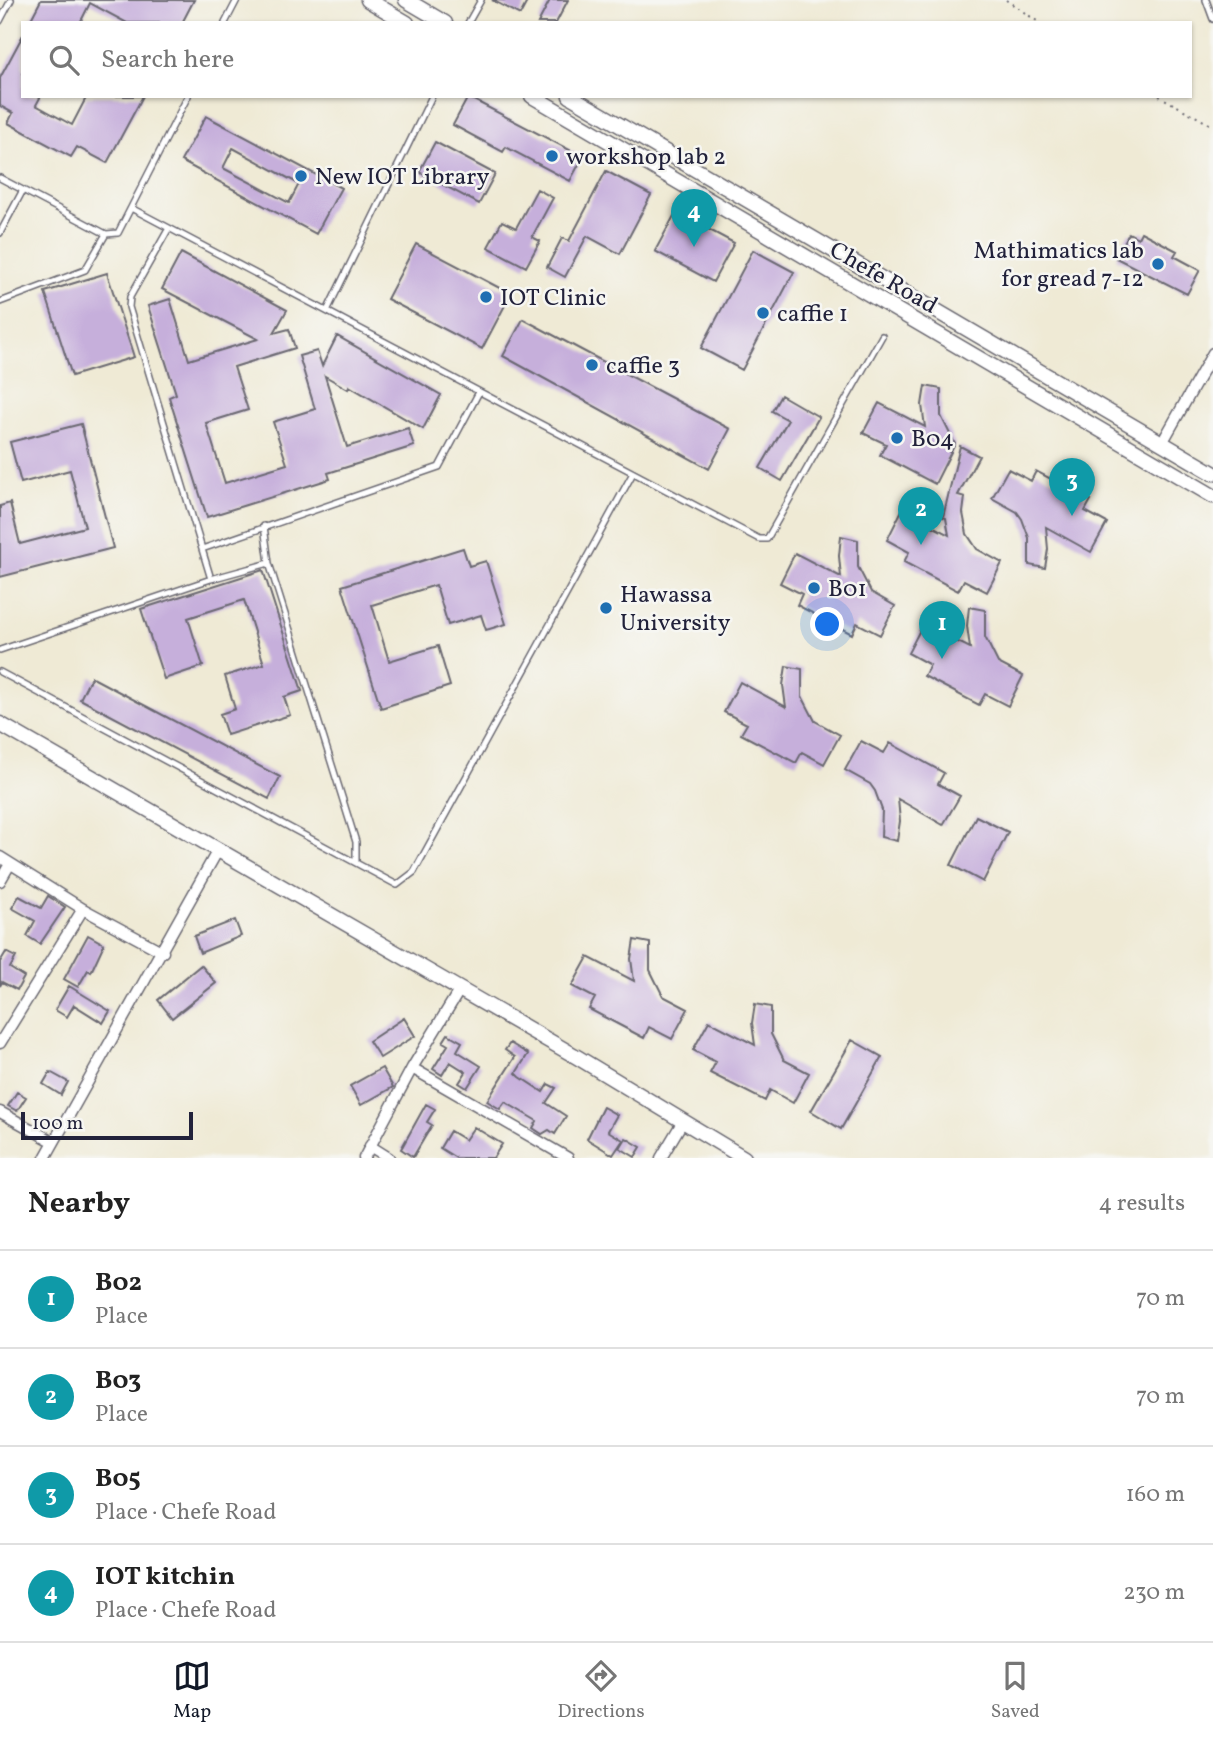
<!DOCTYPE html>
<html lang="en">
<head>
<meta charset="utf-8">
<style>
	:root { --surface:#fff; --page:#f6f6f6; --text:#222; --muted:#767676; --line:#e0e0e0; --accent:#111827 }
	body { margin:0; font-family:Vollkorn,serif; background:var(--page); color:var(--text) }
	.scale { position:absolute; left:21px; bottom:18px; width:172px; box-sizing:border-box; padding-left:7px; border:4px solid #22223b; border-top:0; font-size:19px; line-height:24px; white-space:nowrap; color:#22223b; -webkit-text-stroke:5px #f6f6f2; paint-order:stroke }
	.you { position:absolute; left:828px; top:625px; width:24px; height:24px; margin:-18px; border:5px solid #fff; border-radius:50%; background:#1a73e8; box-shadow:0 0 0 10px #1a73e833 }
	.badge { display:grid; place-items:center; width:46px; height:46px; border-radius:50%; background:var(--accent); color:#fff; font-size:23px; font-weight:700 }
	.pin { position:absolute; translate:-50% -58px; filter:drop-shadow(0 2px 4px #0008) }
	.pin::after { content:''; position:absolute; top:37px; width:24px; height:21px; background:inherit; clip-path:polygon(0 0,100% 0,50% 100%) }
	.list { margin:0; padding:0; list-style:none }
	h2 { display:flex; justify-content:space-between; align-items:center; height:91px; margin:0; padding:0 28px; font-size:30px }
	h2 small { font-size:23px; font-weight:400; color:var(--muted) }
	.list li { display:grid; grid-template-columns:46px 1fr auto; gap:21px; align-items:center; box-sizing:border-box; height:98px; padding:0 28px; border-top:2px solid var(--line) }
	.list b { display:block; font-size:26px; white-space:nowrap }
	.list p { margin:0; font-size:23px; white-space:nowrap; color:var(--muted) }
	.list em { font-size:23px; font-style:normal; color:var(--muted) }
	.icon { flex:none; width:38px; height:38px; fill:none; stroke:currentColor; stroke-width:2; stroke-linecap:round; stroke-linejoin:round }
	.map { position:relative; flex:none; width:1213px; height:1158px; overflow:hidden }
	.search { position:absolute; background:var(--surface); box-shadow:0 2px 5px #0004; left:21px; right:21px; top:21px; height:77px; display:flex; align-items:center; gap:18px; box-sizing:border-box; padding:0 24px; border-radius:0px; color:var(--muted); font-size:26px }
	.sheet { height:483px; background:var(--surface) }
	nav { display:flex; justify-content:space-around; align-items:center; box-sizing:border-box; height:98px; border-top:2px solid var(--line); background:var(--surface); font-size:19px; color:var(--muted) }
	nav a { display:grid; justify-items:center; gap:4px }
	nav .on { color:var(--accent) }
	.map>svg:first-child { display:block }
	.building { fill:#c6afdb; fill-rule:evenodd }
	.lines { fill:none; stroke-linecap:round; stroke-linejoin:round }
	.service-casing { stroke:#6a6871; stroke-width:8 }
	.minor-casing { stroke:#6a6871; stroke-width:13 }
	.tertiary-casing { stroke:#6a6871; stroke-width:17 }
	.path { stroke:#6a6871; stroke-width:2; stroke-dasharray:2 5; stroke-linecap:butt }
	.service { stroke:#fff; stroke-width:5 }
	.minor { stroke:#fff; stroke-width:10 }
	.tertiary { stroke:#fff; stroke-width:14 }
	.poi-dot { fill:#1f6fb2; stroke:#f6f6f2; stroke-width:2.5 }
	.labels { text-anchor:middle; stroke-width:5; stroke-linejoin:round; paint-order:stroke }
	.poi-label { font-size:24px; fill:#22223b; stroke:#f6f6f2; text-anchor:start }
	.street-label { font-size:24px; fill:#22223b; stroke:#f6f6f2 }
</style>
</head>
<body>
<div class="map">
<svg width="1213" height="1158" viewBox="0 0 1213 1158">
	<rect width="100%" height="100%" fill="#f6f6f2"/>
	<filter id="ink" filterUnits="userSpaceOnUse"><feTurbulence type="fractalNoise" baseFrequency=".0143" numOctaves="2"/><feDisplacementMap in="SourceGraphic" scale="14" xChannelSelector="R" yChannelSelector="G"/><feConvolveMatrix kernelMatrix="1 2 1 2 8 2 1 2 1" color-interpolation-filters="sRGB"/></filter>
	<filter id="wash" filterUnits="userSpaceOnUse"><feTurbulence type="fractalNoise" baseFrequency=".00686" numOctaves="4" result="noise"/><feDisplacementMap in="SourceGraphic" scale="28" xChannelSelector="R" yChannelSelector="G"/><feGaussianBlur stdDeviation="1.57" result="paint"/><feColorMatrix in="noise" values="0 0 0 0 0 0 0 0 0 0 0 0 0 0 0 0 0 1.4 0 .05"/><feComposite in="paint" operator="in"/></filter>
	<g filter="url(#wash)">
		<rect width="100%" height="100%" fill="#efead5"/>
		<g id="blocks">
			<path class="building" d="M41 0H194L182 23H127L90 3 80 23H29Z
				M492 0H528L520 15Z
				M550 0H568L556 23H538Z
				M23 35V96H41L36 105 72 125 87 96H143L107 163 77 147 71 157 8 123 13 113 0 106V78Z
				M468 97 583 157 570 181 506 147 503 152 453 125Z
				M206 116 341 188 316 234 181 161ZM233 148 299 184 289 203 223 168Z
				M435 142 495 174 479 204 419 172Z
				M606 171 651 195 620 254 587 236 565 277 547 267 562 238 569 241Z
				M537 189 553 198 532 237 540 241 526 267 488 247 502 221 516 228Z
				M676 212 734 243 713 282 655 251Z
				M1141 232 1177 251 1174 256 1200 270 1187 294 1116 258 1129 233 1138 238Z
				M416 244 511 294 482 349 387 299Z
				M753 250 794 272 742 370 701 348Z
				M181 253 287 310 274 333 289 329 295 348 234 367 248 410 206 423 225 483 287 464 273 422 315 409 299 356 317 351 322 366 337 336 441 395 423 429 349 386 348 389 325 376 347 447 408 428 414 446 328 473 330 479 207 517 169 397 176 394 148 306 170 299 189 360 258 339 162 289Z
				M107 273 134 357 72 376 45 292Z
				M523 319 730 429 709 469 503 356Z
				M925 386 941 389V416L955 444 935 484 880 455 886 444 863 433 879 403 925 427 922 405Z
				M781 395 819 417 782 481 760 468 788 420 772 411Z
				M81 424 113 548 0 577V506L10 503 20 544 85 527 70 470 21 483 10 442Z
				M960 446 979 456 958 495 965 497 963 513 967 534 977 549 1002 563 987 592 964 580 958 591 904 562 909 552 887 540 902 510 949 535 946 518 943 517Z
				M1008 469 1031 481 1036 471 1091 500 1085 511 1107 523 1091 552 1046 527 1048 549 1045 568 1029 565V538L1022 519 1017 512 992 498Z
				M841 536 858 540V567L871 592 895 606 880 635 857 623 852 634 797 605 802 594 780 583 795 553 841 577 839 556Z
				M463 548 469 566 486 561 506 624 486 630 481 615 448 625 436 585 372 605 389 661 438 646 450 686 381 708 342 586Z
				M263 570 302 691 284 697 290 715 227 735 220 714 235 709 225 676 264 664 244 600 188 618 203 666 164 679 141 609Z
				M969 607 985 610V637L998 663 1023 676 1008 706 985 694 979 705 924 676 930 665 908 653 923 624 970 648 967 626Z
				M786 666 802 669V696L815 721 840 735 824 764 802 752 796 763 741 734 747 724 724 712 740 682 786 707 783 685Z
				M91 677 280 777 269 799 80 699Z
				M861 741 884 753 890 743 944 773 938 784 960 796 943 825 898 799 900 821 897 841 881 837 882 810 875 791 870 784 845 770Z
				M976 816 1008 832 983 882 951 865Z
				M19 896 41 908 48 896 65 907 40 944 27 936 35 921 12 908Z
				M235 920 241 936 200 953 194 936Z
				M88 935 104 944 91 972 88 970 78 987 64 979Z
				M634 940 650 943V970L663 996 688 1009 672 1039 649 1027 644 1038 589 1009 595 998 572 986 588 957 634 981 631 959Z
				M6 952 16 957 10 968 24 977 17 990 2 982 0 986V962Z
				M201 965 216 983 172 1018 158 1000Z
				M69 986 110 1011 103 1023 74 1005 67 1017 55 1010Z
				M755 1004 771 1007V1034L784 1060 809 1073 793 1103 770 1090 765 1101 710 1073 716 1062 693 1050 709 1021 755 1045 752 1023Z
				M404 1018 415 1036 380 1058 369 1041Z
				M448 1034 462 1042 457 1051 481 1066 467 1088 459 1083 466 1072 450 1062 442 1075 433 1069 448 1045 443 1042Z
				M852 1040 882 1057 841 1129 811 1111Z
				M510 1043 528 1054 516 1073 520 1077 543 1092 548 1084 556 1088 546 1103 566 1116 555 1134 549 1130 542 1134 533 1128 537 1121 505 1102 500 1109 487 1101 515 1057 505 1050Z
				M382 1068 393 1087 361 1105 350 1086Z
				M50 1072 68 1082 61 1095 43 1084Z
				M17 1092 26 1097 17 1111 8 1106Z
				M426 1104 435 1109 427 1122 432 1125 413 1157 401 1149Z
				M603 1107 617 1115 608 1131 623 1140 613 1155 587 1139Z
				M474 1127 502 1144 493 1158H456L440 1148 450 1131 465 1140Z
				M626 1138 641 1147 635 1157 620 1148Z"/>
		</g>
	</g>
	<g filter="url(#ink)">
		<use href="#blocks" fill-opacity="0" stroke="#6a6871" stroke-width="2"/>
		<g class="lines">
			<defs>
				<path id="service" d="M1206 0 1213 19
					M0 21 11 0
					M225 23 237 0
					M468 23 481 0
					M0 178 106 234 118 233 188 96
					M131 208 759 539H767L882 336
					M169 228 130 297 129 307 211 579
					M0 233 23 190
					M0 302 85 270 106 234
					M327 311 432 96
					M264 526 269 563 356 842V862
					M202 549 439 467 479 392
					M0 650 211 579 269 563
					M0 672 397 885 414 872 633 473"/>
				<path id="minor" d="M1162 443 1213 353
					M0 857 83 909 163 952
					M0 881 10 864
					M0 1043 83 909
					M412 1068 568 1158
					M0 1112 54 1142
					M370 1146 389 1158
					M45 1158 218 850
					M364 1158 412 1068 460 989
					M661 1158 683 1121"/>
				<path id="tertiary" d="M368 0 407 23
					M406 0 445 23
					M532 96 1213 496
					M570 96 1213 473
					M0 724 577 1057 744 1158"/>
			</defs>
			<use href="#service" class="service-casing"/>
			<use href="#minor" class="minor-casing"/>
			<use href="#tertiary" class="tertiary-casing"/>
			<path class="path" d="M1006 0 1040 23
				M1159 96 1213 126"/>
			<use href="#service" class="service"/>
			<use href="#minor" class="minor"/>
			<use href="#tertiary" class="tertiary"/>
		</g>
	</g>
	<g class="poi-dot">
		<circle cx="552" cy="156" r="7"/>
		<circle cx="301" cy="176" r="7"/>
		<circle cx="1158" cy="264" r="7"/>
		<circle cx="486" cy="297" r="7"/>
		<circle cx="763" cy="313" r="7"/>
		<circle cx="592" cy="365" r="7"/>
		<circle cx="897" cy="438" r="7"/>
		<circle cx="814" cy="588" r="7"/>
		<circle cx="606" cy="608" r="7"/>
	</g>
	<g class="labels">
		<g class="poi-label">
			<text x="566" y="164">workshop lab 2</text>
			<text x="315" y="184">New IOT Library</text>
			<text x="1144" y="258" text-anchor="end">Mathimatics lab<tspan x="1144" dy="28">for gread 7-12</tspan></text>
			<text x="500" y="305">IOT Clinic</text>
			<text x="777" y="321">caffie 1</text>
			<text x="606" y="373">caffie 3</text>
			<text x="911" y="446">B04</text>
			<text x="828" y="596">B01</text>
			<text x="620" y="602">Hawassa<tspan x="620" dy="28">University</tspan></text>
		</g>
		<g class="street-label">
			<text transform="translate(884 277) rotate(30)" y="8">Chefe Road</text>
		</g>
	</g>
</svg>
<div class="scale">100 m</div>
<div class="you"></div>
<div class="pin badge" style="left:942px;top:659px;background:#0f9aa8">1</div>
<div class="pin badge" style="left:921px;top:545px;background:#0f9aa8">2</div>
<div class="pin badge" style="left:1072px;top:516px;background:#0f9aa8">3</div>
<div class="pin badge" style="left:694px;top:247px;background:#0f9aa8">4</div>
<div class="search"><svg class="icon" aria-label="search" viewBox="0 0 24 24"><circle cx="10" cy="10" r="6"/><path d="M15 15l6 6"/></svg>Search here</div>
</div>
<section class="sheet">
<h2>Nearby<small>4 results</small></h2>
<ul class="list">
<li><span class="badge" style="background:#0f9aa8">1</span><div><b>B02</b><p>Place</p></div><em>70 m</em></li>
<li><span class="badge" style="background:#0f9aa8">2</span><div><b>B03</b><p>Place</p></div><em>70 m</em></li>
<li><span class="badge" style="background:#0f9aa8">3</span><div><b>B05</b><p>Place · Chefe Road</p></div><em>160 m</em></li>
<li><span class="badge" style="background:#0f9aa8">4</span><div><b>IOT kitchin</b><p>Place · Chefe Road</p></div><em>230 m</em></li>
</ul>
</section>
<nav>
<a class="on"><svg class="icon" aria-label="map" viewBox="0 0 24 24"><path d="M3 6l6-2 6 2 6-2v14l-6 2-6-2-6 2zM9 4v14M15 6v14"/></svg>Map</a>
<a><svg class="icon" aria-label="directions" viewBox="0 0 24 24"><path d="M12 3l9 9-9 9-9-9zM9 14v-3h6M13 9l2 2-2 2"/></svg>Directions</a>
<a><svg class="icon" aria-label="saved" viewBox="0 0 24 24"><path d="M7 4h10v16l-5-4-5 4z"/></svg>Saved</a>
</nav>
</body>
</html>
